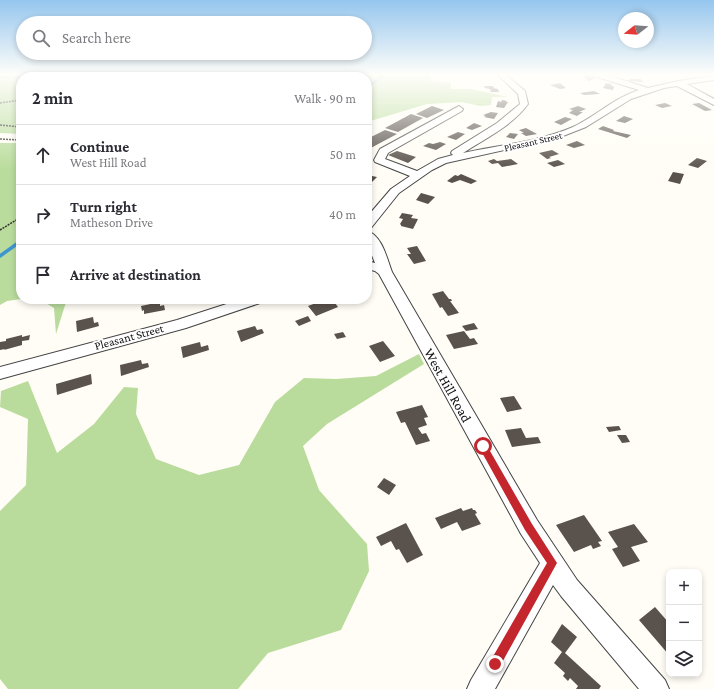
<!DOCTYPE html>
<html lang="en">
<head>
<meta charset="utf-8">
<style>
	:root { --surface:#fff; --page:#f7f7f7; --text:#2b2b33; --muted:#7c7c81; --line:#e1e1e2 }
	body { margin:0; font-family:"Crimson Pro",serif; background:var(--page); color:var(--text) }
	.controls { position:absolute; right:12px; bottom:12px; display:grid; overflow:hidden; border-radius:8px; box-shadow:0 2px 6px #0003 }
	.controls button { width:36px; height:36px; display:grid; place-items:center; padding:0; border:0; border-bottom:1px solid var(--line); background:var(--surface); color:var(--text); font:20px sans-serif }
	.compass { position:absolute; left:618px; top:12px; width:36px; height:36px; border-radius:50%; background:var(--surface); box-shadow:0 2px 6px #0003; rotate:253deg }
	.stop { position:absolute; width:12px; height:12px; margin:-9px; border:3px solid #c4262e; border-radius:50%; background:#fff }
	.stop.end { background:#c4262e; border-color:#fff; box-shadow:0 1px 4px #0008 }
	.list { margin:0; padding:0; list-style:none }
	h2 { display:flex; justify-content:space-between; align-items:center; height:52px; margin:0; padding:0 16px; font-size:17px }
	h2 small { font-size:13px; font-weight:400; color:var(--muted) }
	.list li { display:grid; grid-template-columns:26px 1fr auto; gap:12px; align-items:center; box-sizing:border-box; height:60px; padding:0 16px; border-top:1px solid var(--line) }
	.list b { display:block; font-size:15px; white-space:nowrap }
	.list p { margin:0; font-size:13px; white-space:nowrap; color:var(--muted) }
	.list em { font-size:13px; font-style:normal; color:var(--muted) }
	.icon { flex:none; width:22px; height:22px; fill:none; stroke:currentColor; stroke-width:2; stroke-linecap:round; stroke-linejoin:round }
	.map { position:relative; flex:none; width:714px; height:689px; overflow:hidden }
	.search { position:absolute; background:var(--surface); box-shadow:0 2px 6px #0003; left:16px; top:16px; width:356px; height:44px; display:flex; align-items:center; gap:10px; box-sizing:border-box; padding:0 14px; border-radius:22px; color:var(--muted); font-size:15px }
	.panel { position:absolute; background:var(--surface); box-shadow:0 2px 6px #0003; left:16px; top:72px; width:356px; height:232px; border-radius:16px }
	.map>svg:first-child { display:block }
	.forest { fill:#b9dc9c }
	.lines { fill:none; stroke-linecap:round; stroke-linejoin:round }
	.stream-far1 { stroke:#3f96cf; stroke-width:2 }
	.stream { stroke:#3f96cf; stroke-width:3.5 }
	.building { fill:#5a524d }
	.minor-casing { stroke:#444; stroke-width:2 }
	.path { stroke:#333; stroke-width:1.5; stroke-dasharray:2 1; stroke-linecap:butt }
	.minor { fill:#fff; fill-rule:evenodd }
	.route { fill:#c4262e }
	.labels { text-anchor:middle; stroke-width:4; stroke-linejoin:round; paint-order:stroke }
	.far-street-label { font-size:10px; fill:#111; stroke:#fff }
	.street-label { font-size:12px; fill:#111; stroke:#fff }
	.near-street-label { font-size:14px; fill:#111; stroke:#fff }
</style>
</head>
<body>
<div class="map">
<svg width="714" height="689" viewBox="0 0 714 689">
	<rect width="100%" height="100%" fill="#fffdf5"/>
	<path class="forest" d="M0 74H458L431 75V81L451 83V89H471L508 97H492L491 105 480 106 462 102 427 104 367 122V77H21V134L0 133Z
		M0 143H21V299L7 301 0 305Z
		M37 299H67L56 334 54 308 41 300Z
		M419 354 424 364 327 424 303 446 319 490 367 544 369 571 341 630 268 653 238 689H8L0 679V511L26 485 28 419 0 407 1 391 28 381 57 453 94 424 124 387 138 388 136 414 156 459 199 475 239 465 275 402 304 378 336 379 376 376Z"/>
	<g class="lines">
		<path class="stream-far1" d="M367 87 386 74"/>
		<path class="stream" d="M0 256 21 241"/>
	</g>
	<path class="building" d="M586 74 594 77 595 78 589 81 580 75Z
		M630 79H641L643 82 629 81 628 80Z
		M560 83 566 88 560 89 550 85Z
		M606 83 612 84 611 86H614L613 90 603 88Z
		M484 86H493L494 88 498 89 499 92H491L490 89 485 88Z
		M594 91 600 94 584 95 580 93Z
		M502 100 507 101 506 102H508L504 108 496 107 498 101 501 102Z
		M665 103 672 106 662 108 655 105Z
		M699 103 712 110 705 111 692 104Z
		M432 106 444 110 427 118 416 114Z
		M578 106 586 109 579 112H583L577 116 569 113 573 110 569 109Z
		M491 112 498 113 494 119 484 117 486 116 483 115Z
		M411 114 423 118 398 132 385 128Z
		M624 116 633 119 625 123 616 121Z
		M565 117 572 119 561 125 554 122Z
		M474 123 482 126 472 130 466 128Z
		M603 126 614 130 613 131 631 135 627 138 598 129Z
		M526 128 537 134 526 136 521 133H524L519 130Z
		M385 130 397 134 367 150V139Z
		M458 132 465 134 456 140 447 137Z
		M510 133 518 134 514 139 506 137Z
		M577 141 585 145 574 148 566 145Z
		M440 142 446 144 436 150 423 146 429 143 433 144Z
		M552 150 559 154 549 157 551 158 547 159 539 153Z
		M397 151 416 157 408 163 388 155Z
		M697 158 707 161 698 168 688 165Z
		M494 159 497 161 511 159 518 164 502 167 498 163 492 164 488 161Z
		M558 160 565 164 554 167 547 163Z
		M673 172 684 174 680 184 668 181Z
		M461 174 477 181 471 184 460 180 452 183 447 181 455 175 458 176Z
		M367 175 377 177 370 184 367 183Z
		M421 193 435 197 428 204 416 200Z
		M402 213 413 215 411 218 418 219 413 229 401 226V225L400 224 403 219 399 218Z
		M417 246 426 261 414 264 407 254H411L407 248Z
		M443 291 449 299H451L452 301H450L459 313 448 316 442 307 440 308 432 294Z
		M327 299H332L338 307 316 316 308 306Z
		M160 302V306L164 305 165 310 144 314V310L142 311 141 306Z
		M308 316 311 321 299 326 295 321Z
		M93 317 94 323 98 322 99 326 77 332 76 321Z
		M474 323 478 329 466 331 462 326Z
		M255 326 257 330 262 329 264 333 241 342 237 331Z
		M464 331 470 339 474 338 478 344 454 349 446 335Z
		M343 332 346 337 337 339 334 334Z
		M22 335V337L30 335 29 340 22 341V345L4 350 5 349 0 350V342L6 341V339Z
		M383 341 395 356 380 362 369 346Z
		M200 342 201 347 208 345 209 350 183 358 181 347Z
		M141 360 142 364 148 363 149 367 121 376 120 365Z
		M91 374 92 384 57 395 56 384Z
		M514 396 522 409 507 412 500 398Z
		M422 405 428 417 424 418 427 425 418 428 422 434 426 433 430 441 416 445 405 422 401 423 396 412Z
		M619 426 621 430 609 432 606 427Z
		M521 428 526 438 538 437 541 443 512 447 505 430Z
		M617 435H626L630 442 622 443Z
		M384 478 396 485 389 495 377 487Z
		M461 508 463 511 472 508 473 510H475L477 513 475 514 481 524 462 531 457 522 441 529 435 518Z
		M584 515 602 541 598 542 601 546 593 549 591 545 574 552 556 525Z
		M406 523 423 555 407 563 399 549 396 550 391 541 381 546 376 537Z
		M634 524 648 542 631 547 640 561 623 567 612 549 618 547 608 532Z
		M655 607 669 623V655L639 620Z
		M562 624 577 637 565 653 601 686 599 689H576L578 686 570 678 568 681 563 676 565 673 554 663 562 652 551 642Z"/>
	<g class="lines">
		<defs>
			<path id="minor" d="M497 74H505L525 91 528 104C512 126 486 138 463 153 500 145 538 142 573 127 596 116 614 98 639 90L594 76 593 74H604L648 88 678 81 714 76V80L687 84 714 99V105L677 86 664 88 631 99 586 127 558 138 446 163 432 170 399 193 371 228 367 229V217L391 189 410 176 375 162 374 160 380 149 459 106 463 109 462 111 388 153 385 159 417 171 438 159 453 155 451 153 452 151 497 123 520 104 518 94Z
				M367 231C382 235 387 259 392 272L537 520 577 580 665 680 669 689H639L561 596 553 585 495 689H467L471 680 540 563 521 534 379 274 375 271 367 269V261L375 263 367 243Z
				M242 299H265L263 302 186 328 0 379V367L177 320Z"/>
		</defs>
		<use href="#minor" class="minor-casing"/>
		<path class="path" d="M0 77H31
			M59 77 68 74
			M113 77 111 76 115 74
			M118 77H126
			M181 77 190 74
			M249 77 263 74
			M314 77 322 74
			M0 103 21 100
			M0 125 21 127
			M0 139 21 140
			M0 230 21 217"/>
		<use href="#minor" class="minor"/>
	</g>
	<linearGradient id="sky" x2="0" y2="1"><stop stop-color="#95c6ee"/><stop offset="0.44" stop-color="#fffefa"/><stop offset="1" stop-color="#fffefa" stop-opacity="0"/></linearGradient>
	<rect width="714" height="170" fill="url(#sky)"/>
	<path class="route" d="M483 443 486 444 532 524 557 563 499 668 495 669 491 668 490 664 491 660 547 563 525 530 480 449 479 446Z"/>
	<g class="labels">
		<g class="far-street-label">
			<text transform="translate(533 141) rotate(-13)" y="4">Pleasant Street</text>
		</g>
		<g class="street-label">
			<text transform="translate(129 337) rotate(-15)" y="4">Pleasant Street</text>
		</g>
		<g class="near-street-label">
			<text transform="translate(448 385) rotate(61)" y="5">West Hill Road</text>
		</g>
	</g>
</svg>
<div class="controls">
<button>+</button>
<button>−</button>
<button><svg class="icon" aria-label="layers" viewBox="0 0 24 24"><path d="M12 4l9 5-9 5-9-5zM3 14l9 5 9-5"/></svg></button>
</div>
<svg class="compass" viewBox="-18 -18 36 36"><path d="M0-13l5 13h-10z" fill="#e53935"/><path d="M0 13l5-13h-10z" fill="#7c7c81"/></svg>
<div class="stop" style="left:483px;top:446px"></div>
<div class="stop end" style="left:495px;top:664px"></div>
<div class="search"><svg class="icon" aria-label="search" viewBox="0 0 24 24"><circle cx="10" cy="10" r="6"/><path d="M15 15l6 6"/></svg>Search here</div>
<section class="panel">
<h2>2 min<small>Walk · 90 m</small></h2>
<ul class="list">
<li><svg class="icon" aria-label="ahead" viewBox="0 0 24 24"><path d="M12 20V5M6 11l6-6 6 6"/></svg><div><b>Continue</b><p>West Hill Road</p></div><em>50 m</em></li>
<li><svg class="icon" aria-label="right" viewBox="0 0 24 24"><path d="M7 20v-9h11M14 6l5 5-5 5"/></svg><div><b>Turn right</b><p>Matheson Drive</p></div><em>40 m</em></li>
<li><svg class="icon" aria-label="arrive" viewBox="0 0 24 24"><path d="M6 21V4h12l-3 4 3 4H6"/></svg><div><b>Arrive at destination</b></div></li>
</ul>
</section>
</div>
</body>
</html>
